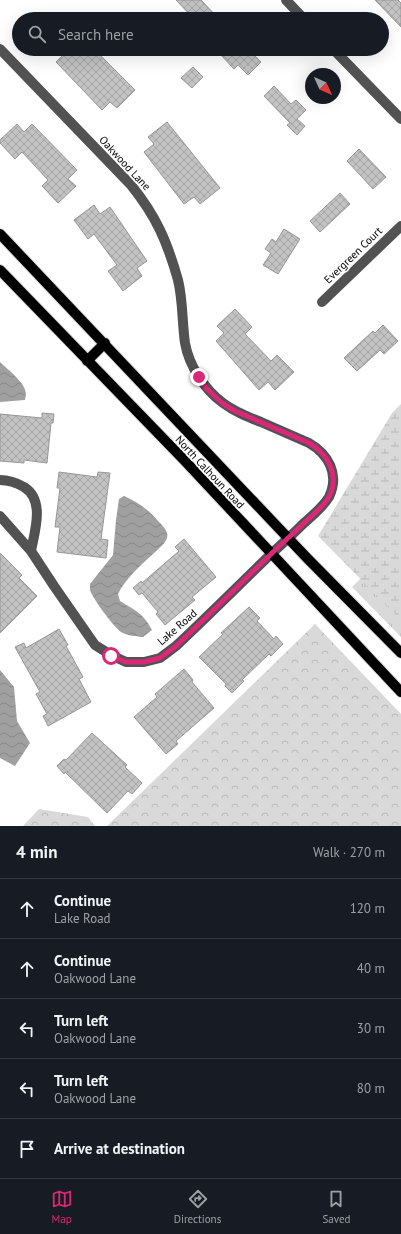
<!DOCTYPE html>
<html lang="en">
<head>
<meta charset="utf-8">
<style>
	:root { --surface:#171b24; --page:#242831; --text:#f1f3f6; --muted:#9ea1a6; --line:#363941; --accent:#db2777 }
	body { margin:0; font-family:"PT Sans",sans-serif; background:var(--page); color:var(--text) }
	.compass { position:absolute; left:305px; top:68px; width:36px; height:36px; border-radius:50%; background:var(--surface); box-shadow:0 4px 16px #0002; rotate:135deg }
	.stop { position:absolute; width:12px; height:12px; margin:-9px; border:3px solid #db2777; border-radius:50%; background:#fff }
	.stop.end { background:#db2777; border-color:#fff; box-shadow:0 1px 4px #0008 }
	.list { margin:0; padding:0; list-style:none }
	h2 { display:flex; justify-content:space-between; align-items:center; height:52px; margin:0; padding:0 16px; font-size:17px }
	h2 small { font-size:13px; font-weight:400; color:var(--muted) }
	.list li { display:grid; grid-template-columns:26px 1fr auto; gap:12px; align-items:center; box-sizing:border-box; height:60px; padding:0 16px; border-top:1px solid var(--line) }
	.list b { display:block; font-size:15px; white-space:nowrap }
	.list p { margin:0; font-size:13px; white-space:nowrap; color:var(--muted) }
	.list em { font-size:13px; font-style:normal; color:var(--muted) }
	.icon { flex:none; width:22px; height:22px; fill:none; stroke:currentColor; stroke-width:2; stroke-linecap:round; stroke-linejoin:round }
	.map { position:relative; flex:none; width:401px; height:826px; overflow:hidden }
	.search { position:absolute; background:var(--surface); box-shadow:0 4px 16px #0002; left:12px; right:12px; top:12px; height:44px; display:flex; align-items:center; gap:10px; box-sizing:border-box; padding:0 14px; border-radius:22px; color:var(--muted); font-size:15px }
	.sheet { height:352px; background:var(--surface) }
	nav { display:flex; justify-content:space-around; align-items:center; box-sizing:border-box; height:56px; border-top:1px solid var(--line); background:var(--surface); font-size:11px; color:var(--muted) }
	nav a { display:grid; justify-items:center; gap:2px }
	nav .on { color:var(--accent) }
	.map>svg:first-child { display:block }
	.grass { fill:url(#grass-tufts) }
	.forest { fill:url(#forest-crowns) }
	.wetland { fill:url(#wetland-marsh) }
	.water { fill:url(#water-waves) }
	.building { fill:url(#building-cross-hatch); stroke:#969696 }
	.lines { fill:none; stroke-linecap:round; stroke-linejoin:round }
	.major-casing { stroke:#dbdbdb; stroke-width:12 }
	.minor { stroke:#525252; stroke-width:10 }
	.major { stroke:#000; stroke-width:10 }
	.route { stroke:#db2777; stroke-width:5 }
	.labels { text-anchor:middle; stroke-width:3.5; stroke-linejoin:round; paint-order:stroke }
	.street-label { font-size:11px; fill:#000; stroke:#fff }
</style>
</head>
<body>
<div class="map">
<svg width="401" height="826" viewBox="0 0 401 826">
	<defs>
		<pattern id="grass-tufts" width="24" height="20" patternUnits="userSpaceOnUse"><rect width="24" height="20" fill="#d9d9d9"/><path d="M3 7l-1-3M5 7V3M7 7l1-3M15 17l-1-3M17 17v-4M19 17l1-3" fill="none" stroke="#b8b8b8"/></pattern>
		<pattern id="forest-crowns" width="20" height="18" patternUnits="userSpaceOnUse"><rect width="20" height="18" fill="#d9d9d9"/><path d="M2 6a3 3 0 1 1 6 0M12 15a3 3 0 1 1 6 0" fill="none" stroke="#b8b8b8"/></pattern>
		<pattern id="wetland-marsh" width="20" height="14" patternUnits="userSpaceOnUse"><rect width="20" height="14" fill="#d9d9d9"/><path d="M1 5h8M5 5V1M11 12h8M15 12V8" fill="none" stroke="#b8b8b8"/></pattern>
		<pattern id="water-waves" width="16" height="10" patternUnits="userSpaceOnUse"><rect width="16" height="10" fill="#a0a0a0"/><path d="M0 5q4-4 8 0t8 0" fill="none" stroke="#888"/></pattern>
		<pattern id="building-cross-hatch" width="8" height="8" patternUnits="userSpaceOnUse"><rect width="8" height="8" fill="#c2c2c2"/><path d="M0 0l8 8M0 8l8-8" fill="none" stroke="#a5a5a5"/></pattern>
	</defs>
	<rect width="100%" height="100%" fill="#fff"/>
	<path class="grass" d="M401 538V637L352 587Z"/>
	<path class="forest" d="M315 624 401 714V826H107Z
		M39 809 88 817 95 826H23Z"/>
	<path class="wetland" d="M401 404V620L318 536 392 413Z"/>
	<path class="water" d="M0 362C7 369 26 383 26 394 26 394 25 399 25 400L0 402Z
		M124 496C138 502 149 510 159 522 163 526 169 532 167 538 165 544 157 550 153 554 141 565 125 579 118 594L120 601C136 611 143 613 152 630L143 637C136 636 127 636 121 632 113 626 93 599 90 590 90 589 90 585 90 584L113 555 116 520 119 499Z
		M0 670 14 687 17 721 30 743 15 766 0 758Z"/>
	<path class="building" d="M176 0H201L219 19H194Z
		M375 0H398L401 3V27Z
		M59 49H94L135 90 117 108 110 102 102 110 56 62 64 54Z
		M228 49H248L261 62 248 75 238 65 234 69 221 55Z
		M193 67 203 77 192 88 181 78Z
		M274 86 291 104 296 100 306 110 297 119 305 126 297 135 287 125 290 123 264 96Z
		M167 122 220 188 200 204 194 197 184 204 144 152 154 144 148 137Z
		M17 124 24 132 32 124 77 170 68 179 76 186 58 203 42 186 48 180 22 152 15 159 0 143V140Z
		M359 149 386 177 373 189 347 161Z
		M340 193 350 204 320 232 310 221Z
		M94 205 100 214 110 207 147 261 137 268 142 276 123 291 108 271 117 265 94 234 88 239 74 220Z
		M284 229 300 239 278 274 263 265 271 253 265 249 272 239 276 242Z
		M235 309 252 327 245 334 271 361 277 355 294 372 275 390 268 382 259 390 216 341 224 333 217 326Z
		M383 325 398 341 384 354 380 350 357 371 344 358 373 331 375 333Z
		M42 413 54 414 53 423H51L47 463 24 460V463L0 461V414L42 418Z
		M59 472 97 477 98 472 110 473 101 539 108 540 106 558 57 552 60 527H55L60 488H57Z
		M184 539 216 577 192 597 195 600 165 625 156 614 158 612 142 593 139 595 133 588 141 581 142 583 179 551 175 547Z
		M0 553 22 575 19 578 37 596 0 633Z
		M249 607 260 618 257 621 274 639 276 636 283 644 271 656 269 654 242 680 244 681 232 693 225 686 226 684 199 657 223 634 221 633Z
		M59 629 68 645 66 646 83 677 79 679 91 702 48 726 43 716 47 714 36 694 40 692 15 647 24 643 26 648Z
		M184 669 193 680 192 682 214 708 176 741 178 744 166 754 134 717 157 697 155 694Z
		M92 733 127 765 125 767 142 783 132 794 128 791 107 813 65 772 64 774 57 766 64 759 66 760Z"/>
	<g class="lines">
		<defs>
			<path id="major" d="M0 234 307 558 401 653
				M0 270 185 461 401 692
				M87 361 105 343"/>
		</defs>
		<use href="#major" class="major-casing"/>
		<path class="minor" d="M286 0 304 19
			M0 49 131 185C156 216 167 241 178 280 183 300 182 322 185 343 189 366 205 390 223 403 235 412 248 417 261 422 277 429 293 436 309 443 328 454 340 474 329 497 323 507 313 515 304 523 293 534 282 544 270 555 239 585 208 616 176 646L160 658 144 662H126L111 655 95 645 54 586 31 551 0 516
			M333 49 401 119
			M322 302 401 226
			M0 480C8 480 17 483 24 487 45 500 35 530 31 551"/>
		<use href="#major" class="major"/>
	</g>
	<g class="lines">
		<path class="route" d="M111 656 126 662H144L160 658 176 646C208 616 239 585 270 555 281 544 293 534 304 523 313 515 323 507 329 497 340 475 328 454 309 443L235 411 222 403 206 388 199 377"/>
	</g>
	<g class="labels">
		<g class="street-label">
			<text transform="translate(125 163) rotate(47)" y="4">Oakwood Lane</text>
			<text transform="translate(353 255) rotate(-44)" y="4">Evergreen Court</text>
			<text transform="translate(210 472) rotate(47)" y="4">North Calhoun Road</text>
			<text transform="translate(177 627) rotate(-41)" y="4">Lake Road</text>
		</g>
	</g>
</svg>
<svg class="compass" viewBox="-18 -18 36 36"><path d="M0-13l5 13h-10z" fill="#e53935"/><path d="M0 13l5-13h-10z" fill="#9ea1a6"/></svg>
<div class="stop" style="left:111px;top:656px"></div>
<div class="stop end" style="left:199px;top:377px"></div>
<div class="search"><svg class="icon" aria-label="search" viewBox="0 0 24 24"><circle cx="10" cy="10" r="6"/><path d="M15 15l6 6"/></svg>Search here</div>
</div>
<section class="sheet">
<h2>4 min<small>Walk · 270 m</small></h2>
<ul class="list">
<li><svg class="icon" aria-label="ahead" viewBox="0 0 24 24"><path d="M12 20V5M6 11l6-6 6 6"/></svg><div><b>Continue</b><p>Lake Road</p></div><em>120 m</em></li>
<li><svg class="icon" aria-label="ahead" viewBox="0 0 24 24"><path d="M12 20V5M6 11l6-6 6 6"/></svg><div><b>Continue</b><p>Oakwood Lane</p></div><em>40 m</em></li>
<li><svg class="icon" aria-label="left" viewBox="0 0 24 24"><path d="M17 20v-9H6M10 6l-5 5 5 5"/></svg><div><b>Turn left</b><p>Oakwood Lane</p></div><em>30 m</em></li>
<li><svg class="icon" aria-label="left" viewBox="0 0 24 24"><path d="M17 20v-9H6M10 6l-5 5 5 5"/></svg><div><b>Turn left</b><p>Oakwood Lane</p></div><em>80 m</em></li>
<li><svg class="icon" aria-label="arrive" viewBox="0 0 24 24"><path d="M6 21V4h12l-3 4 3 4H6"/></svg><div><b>Arrive at destination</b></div></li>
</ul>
</section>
<nav>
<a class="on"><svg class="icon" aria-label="map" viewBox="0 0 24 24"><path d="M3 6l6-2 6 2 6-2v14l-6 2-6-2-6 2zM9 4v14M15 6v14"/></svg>Map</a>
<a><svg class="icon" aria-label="directions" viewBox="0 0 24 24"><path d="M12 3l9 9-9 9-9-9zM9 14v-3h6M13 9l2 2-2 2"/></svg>Directions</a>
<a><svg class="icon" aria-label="saved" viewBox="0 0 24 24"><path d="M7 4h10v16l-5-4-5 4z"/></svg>Saved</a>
</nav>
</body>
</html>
